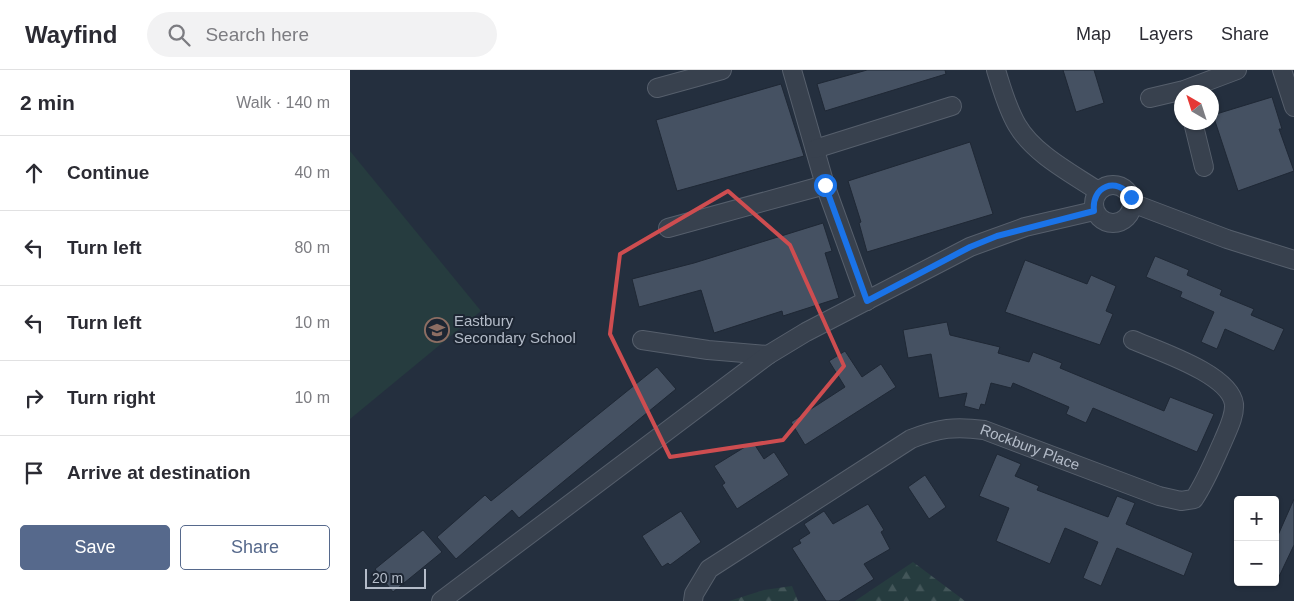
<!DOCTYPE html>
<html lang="en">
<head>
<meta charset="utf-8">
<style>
	:root { --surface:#fff; --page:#f2f2f3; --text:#2b2b33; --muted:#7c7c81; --line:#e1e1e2; --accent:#56698c }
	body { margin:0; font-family:Arial,sans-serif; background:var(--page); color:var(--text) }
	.controls { position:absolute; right:15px; bottom:15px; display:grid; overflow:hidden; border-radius:5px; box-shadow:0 1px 4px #0004 }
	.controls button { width:45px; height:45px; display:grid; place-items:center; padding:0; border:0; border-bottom:1px solid var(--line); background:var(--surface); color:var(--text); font:25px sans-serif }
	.compass { position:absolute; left:824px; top:15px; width:45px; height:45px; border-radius:50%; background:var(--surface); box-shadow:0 1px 4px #0004; rotate:321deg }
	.scale { position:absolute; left:15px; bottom:12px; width:61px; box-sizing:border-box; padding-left:5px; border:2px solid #b4bcc9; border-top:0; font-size:14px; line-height:18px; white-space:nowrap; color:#b4bcc9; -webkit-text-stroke:4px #1d2633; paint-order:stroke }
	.stop { position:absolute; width:15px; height:15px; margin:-11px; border:4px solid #1a73e8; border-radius:50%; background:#fff }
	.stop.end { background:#1a73e8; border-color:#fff; box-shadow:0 1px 5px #0008 }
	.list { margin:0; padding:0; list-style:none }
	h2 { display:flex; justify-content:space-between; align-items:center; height:65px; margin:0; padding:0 20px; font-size:21px }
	h2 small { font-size:16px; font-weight:400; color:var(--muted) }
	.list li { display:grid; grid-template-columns:32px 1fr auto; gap:15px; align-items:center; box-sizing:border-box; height:75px; padding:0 20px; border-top:1px solid var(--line) }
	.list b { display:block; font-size:19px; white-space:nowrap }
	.list em { font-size:16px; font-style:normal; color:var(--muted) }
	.actions { display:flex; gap:10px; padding:15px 20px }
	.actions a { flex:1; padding:11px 0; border:1px solid var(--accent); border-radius:5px; text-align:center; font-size:18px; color:var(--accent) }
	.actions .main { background:var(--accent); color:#fff }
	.icon { flex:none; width:28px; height:28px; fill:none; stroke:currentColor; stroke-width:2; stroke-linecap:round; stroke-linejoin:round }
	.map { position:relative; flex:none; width:944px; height:531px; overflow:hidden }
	header { display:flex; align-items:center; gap:30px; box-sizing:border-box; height:70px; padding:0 25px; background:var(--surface); border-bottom:1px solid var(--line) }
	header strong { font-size:24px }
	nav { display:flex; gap:28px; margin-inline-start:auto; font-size:18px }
	.search { width:350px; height:45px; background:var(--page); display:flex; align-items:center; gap:12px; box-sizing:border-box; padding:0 18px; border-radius:28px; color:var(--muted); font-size:19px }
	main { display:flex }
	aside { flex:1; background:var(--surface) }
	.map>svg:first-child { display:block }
	.forest { fill:url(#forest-firs) }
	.pitch { fill:#263c3f }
	.building { fill:#455162; stroke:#1f2835 }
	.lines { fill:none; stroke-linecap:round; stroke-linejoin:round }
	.street-casing { stroke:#565f6c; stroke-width:20 }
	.street { stroke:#38414e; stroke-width:18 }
	.route { stroke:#1a73e8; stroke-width:6 }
	.marked { fill:none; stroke:#ce4d50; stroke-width:4; stroke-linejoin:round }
	.labels { text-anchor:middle; stroke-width:4; stroke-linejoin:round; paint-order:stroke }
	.poi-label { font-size:15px; fill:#b4bcc9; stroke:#1d2633; text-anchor:start }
	.street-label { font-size:15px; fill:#b4bcc9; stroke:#1d2633 }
</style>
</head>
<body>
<header>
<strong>Wayfind</strong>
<div class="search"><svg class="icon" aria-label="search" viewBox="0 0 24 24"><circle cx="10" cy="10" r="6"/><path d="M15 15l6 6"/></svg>Search here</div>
<nav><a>Map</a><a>Layers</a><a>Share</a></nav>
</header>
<main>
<aside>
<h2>2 min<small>Walk · 140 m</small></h2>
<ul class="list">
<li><svg class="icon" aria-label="ahead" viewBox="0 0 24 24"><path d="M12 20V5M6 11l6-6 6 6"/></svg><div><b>Continue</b></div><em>40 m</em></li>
<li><svg class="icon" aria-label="left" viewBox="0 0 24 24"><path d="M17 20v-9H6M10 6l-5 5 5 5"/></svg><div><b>Turn left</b></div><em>80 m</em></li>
<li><svg class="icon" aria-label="left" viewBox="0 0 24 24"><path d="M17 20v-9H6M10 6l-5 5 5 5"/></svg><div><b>Turn left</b></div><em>10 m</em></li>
<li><svg class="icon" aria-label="right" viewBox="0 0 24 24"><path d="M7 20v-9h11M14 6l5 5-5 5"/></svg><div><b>Turn right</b></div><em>10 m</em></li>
<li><svg class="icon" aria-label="arrive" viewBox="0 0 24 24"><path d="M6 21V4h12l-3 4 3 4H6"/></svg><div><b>Arrive at destination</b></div></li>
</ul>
<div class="actions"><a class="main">Save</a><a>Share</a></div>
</aside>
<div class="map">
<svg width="944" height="531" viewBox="0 0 944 531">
	<defs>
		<pattern id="forest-firs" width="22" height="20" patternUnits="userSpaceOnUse" patternTransform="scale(1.25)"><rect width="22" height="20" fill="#263c3f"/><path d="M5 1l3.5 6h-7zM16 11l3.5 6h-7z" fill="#435659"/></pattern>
	</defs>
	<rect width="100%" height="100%" fill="#242f3e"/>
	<path class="forest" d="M563 492 615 531H505Z
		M442 516 448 531H379L414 520Z"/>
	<path class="pitch" d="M0 81 131 241 0 349Z"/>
	<path class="building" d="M517 0H595L596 4 475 41 467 14Z
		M713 0H744L754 33 726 42Z
		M431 14 454 86 327 121 306 50Z
		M922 27 932 59H929L944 101 888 121 863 45Z
		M620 72 643 144 517 182 509 153 511 152 498 111Z
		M473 153 482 181 475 183 489 228 433 246 432 241 364 263 351 220 289 237 282 209 344 193Z
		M805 186 839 200 837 205 872 220 870 225 904 239 901 245 934 259 924 281 875 259 867 279 851 272 864 242 830 227 832 222 796 207Z
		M675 190 737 214 741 205 766 216 756 241 763 244 750 275 655 242Z
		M597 252 600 265 650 277 648 283 679 292 683 282 712 293 710 298 814 341 820 327 864 344 847 382 743 338 736 353 716 344 719 337 663 313 661 318 641 313 635 335 631 334 629 340 614 336 617 323 589 328 581 284 558 288 553 260Z
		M495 281 512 307 531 294 546 317 455 375 441 352 495 317 479 291Z
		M307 297 326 319 169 448 162 440 106 489 87 467 135 425 141 431Z
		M403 372 414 389 424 382 439 405 387 439 372 415 375 413 364 396Z
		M647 384 671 394 665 406 689 416 687 420 758 447 767 426 785 433 776 454 843 483 834 506 767 478 751 516 733 508 748 472 715 458 700 494 646 471 659 438 629 426Z
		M575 405 596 437 579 449 558 417Z
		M944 429V475L925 515V472Z
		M518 434 534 460 531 462 540 479 514 494 524 509 489 531H476L442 478 451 473 449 470 460 463 454 454 474 441 483 454Z
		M331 441 351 472 320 495 318 493 312 497 292 466Z
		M73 460 92 482 43 522 25 499Z"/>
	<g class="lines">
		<defs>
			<g id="street">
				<path d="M442 0 475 115 517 231"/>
				<path d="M646 0C652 19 657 38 667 55 684 84 721 103 748 121"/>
				<path d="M932 0 944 37"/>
				<path d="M307 18 372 0"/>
				<path d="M800 28 834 20 887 0"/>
				<path d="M843 52 854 97"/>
				<path d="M465 79 602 36"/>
				<circle cx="763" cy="134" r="19"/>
				<path d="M782 133 877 169 944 190"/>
				<path d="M318 158 475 115"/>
				<path d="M292 270 358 280 418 285"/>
				<path d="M91 531 418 285 456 262 620 177 675 157 744 141"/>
				<path id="s1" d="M343 531 344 524 359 499 561 369C589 358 605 356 634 360L809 426 831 431 844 429C856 411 864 391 873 371 878 359 885 346 884 334 880 304 808 281 783 270"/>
			</g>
		</defs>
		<use href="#street" class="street-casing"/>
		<use href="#street" class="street"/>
	</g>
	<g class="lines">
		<path class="route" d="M475 115 517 231 620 177 647 166 744 141C741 116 767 106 781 127"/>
	</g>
	<path class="marked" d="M378 121 440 175 494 296 433 370 320 387 260 264 270 184Z"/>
	<defs>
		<symbol id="school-ring" viewBox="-11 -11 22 22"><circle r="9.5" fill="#1d2633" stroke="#8d6e63" stroke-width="1.5"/><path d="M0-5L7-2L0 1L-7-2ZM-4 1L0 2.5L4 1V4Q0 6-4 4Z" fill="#8d6e63"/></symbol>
	</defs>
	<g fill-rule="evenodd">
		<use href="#school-ring" x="73" y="246" width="28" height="28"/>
	</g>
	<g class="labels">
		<g class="poi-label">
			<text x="104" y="256">Eastbury<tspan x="104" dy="17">Secondary School</tspan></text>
		</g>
		<g class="street-label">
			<text dy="5" stroke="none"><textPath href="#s1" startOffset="400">Rockbury Place</textPath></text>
		</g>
	</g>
</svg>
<div class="controls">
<button>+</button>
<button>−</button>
</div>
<svg class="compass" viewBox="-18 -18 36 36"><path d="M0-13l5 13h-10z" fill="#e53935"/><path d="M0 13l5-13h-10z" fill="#7c7c81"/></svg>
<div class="scale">20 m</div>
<div class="stop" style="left:475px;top:115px"></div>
<div class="stop end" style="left:781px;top:127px"></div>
</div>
</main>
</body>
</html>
